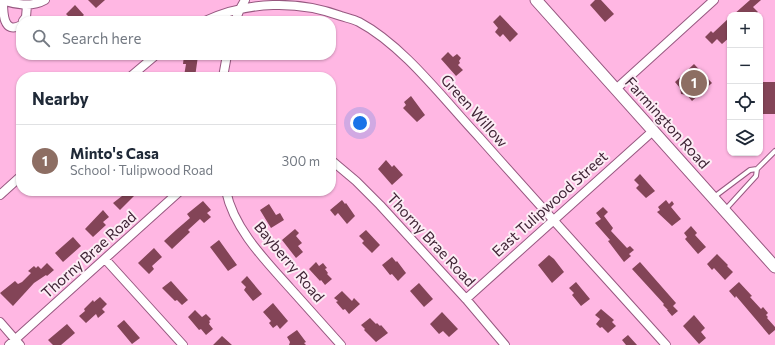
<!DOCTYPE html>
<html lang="en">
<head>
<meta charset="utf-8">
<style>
	:root { --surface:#fff; --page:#f6f6f7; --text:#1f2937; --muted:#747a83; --line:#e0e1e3; --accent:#0f766e }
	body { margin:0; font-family:Commissioner,sans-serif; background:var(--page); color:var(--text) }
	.controls { position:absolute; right:12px; top:12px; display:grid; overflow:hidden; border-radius:8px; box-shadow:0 1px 3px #0004 }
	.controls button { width:36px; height:36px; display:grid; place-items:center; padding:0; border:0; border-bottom:1px solid var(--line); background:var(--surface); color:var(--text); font:20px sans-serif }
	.you { position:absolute; left:360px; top:123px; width:14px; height:14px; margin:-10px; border:3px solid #fff; border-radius:50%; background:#1a73e8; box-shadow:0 0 0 6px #1a73e833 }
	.badge { display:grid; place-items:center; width:26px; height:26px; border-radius:50%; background:var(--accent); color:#fff; font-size:13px; font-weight:700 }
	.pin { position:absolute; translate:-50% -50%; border:2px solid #fff; box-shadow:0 1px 4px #0006 }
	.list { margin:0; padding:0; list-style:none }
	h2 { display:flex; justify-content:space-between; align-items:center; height:52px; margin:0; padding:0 16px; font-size:17px }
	h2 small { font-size:13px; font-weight:400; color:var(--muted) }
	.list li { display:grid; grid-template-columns:26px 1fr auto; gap:12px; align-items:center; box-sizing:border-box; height:72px; padding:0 16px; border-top:1px solid var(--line) }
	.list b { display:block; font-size:15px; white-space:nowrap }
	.list p { margin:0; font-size:13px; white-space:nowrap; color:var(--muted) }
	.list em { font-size:13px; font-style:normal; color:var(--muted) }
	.icon { flex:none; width:22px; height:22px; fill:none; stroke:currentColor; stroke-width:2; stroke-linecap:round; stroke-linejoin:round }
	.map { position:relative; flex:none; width:775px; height:345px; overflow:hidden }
	.search { position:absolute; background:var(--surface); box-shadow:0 1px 3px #0004; left:16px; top:16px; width:320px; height:44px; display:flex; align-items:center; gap:10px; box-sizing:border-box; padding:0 14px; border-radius:16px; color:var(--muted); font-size:15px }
	.panel { position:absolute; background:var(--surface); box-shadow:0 1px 3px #0004; left:16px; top:72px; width:320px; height:124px; border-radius:16px }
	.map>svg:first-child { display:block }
	.building { fill:#834457 }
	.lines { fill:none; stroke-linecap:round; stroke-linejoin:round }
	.lane-casing { stroke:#975880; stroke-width:6 }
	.street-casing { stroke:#975880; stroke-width:10 }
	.secondary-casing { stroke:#975880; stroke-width:13 }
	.lane { stroke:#fff; stroke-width:4 }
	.street { stroke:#fff; stroke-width:8 }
	.secondary { stroke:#fff; stroke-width:11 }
	.labels { text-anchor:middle; stroke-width:4; stroke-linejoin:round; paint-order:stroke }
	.street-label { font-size:15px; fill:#3f2435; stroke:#fcedf5 }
</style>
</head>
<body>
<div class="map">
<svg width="775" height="345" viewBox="0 0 775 345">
	<rect width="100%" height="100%" fill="#ffb7e3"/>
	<path class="building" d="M88 0H105L96 8Z
		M595 0H601L614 14 605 22 590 5Z
		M750 0H761L753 7 758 12 755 15H733Z
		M75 5 84 15 77 21H62L68 16 66 14Z
		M500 15 518 34 510 42 503 34 500 37 495 32 498 28 493 22Z
		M730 17V37L722 44 717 39 712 44 705 37 711 31 713 33Z
		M448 52 453 57 457 54 461 58 459 61 460 63 458 65 463 70 456 76 441 59Z
		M184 55 198 56 195 77 184 76 186 64H183Z
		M694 64 712 83 692 101 687 95 681 94 680 88 675 82Z
		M760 82H775V114H760Z
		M411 96 425 115 417 122 403 108 406 105 404 102Z
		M386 160 392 167 394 165 403 175 392 185 378 169Z
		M640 174 655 191 646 198 636 188 639 185 634 180Z
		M124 191H139L120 210 113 203 122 196 121 194Z
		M342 200 345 204 346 203 355 216 347 224 338 213 335 216 330 210Z
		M666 200 669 204 672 201 674 204 671 207 681 219 672 226 657 212 660 210 658 207Z
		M203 201 211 210 207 213 211 217 204 223 200 219 188 230 190 232 172 249 164 241 176 230 190 218 187 214Z
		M269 204 276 215 280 213 284 220 271 228 260 210Z
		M603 207 608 212 604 216 613 228 611 231 627 248 630 246 634 250 629 254 631 256 624 262 608 241 610 240 595 223 601 219 596 213Z
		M103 210 109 217 103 222 106 225 93 237 85 229Z
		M691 226 697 233 695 235 706 247 698 254 685 239 687 237 684 233Z
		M295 229 299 233 296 236 302 243 298 246 303 252 296 258 282 240Z
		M366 230 380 245 372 253 362 243 364 241 359 236Z
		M73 237 81 246 63 262 55 253Z
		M219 240 237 265 228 271 210 247Z
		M154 248 162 257 152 266 154 269 149 274 138 263Z
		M717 254 728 265 727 266 733 272 725 280 714 268 712 270 707 264Z
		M549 255 554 259 564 272 552 283 538 265Z
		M392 257 396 262 397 261 406 273 398 281 392 274 390 275 382 265Z
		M316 262 319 266 323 263 327 268 325 269 328 273 327 274 332 279 325 285 321 280 320 281 309 269Z
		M640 262 676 303 673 306 678 311 672 316 667 310H668L663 305 664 304 632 269Z
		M47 263 54 270 47 276 46 275 34 283 13 306 0 293 15 281 18 284 22 282 31 273 28 271 34 266 36 268 38 266 41 269Z
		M247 276 262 294 253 301 244 290 246 287 241 282Z
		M171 281 188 300 182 305 177 300 175 301 162 288Z
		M576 282 590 299 581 306 572 295 574 293 569 288Z
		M739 282 752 296 750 297 761 309 763 307 768 313 766 315 768 317 767 318 775 327V330L769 335 736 296 735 298 729 291Z
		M419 283 433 299 424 307 410 291Z
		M342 291 352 301 354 298 360 304 349 314 345 309 343 310 336 302 338 301 334 298Z
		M100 297 107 304 102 309 105 312 98 318 96 314 86 323 79 316 85 311 84 309 93 300 94 302Z
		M273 303 288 321 280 329 277 325 273 328 269 323 271 321 263 312Z
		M601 309 614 320 612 322 616 326 608 333 602 327 600 328 596 324 600 319 595 315Z
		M195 310 202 317 206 314 211 319 209 321 210 322 209 324 213 329 206 335 201 329 199 330 188 317Z
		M442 312 458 329 449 337 443 331 439 334 430 324Z
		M694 315 705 328 701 332 706 338 699 344 683 326Z
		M370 318 376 324 377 323 380 326 381 325 388 333 376 342 364 330 365 329 361 325Z
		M124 320 140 338 132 344 117 326Z
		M67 324 75 333 61 345H53L48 340Z
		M297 330 306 342 304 343 306 345H289L290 342 287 337Z
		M628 335 637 345H626L622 340Z
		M222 336 232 345H213Z"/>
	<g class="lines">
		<defs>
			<path id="lane" d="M714 197 750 170 757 169 775 151
				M725 210 756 176 757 169"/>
			<path id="street" d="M1 0C15 4 31 8 45 0
				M3 1C3 12 3 35 21 25
				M23 21 26 17 27 5
				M205 21C248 1 298 0 341 16 347 18 353 19 359 22 404 46 444 100 479 137 541 207 604 276 666 345
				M235 21 240 9 245 0
				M130 77 156 55
				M223 77 227 55
				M616 89 714 0
				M331 160 356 181 380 205 466 299 505 345
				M226 191C234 229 265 260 290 288 307 307 324 326 341 345
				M0 195 21 176
				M105 259 183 345
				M466 299 654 130
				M0 322 20 345
				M9 345 180 191"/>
			<path id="secondary" d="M536 0 775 267"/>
		</defs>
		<use href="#lane" class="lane-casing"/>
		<use href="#street" class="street-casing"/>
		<use href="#secondary" class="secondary-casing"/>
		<use href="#lane" class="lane"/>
		<use href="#street" class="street"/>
		<use href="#secondary" class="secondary"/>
	</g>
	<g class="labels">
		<g class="street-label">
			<text transform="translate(474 111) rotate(48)" y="5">Green Willow</text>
			<text transform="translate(667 123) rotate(48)" y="5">Farmington Road</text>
			<text transform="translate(550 204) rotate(-42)" y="5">East Tulipwood Street</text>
			<text transform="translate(431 240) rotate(47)" y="5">Thorny Brae Road</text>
			<text transform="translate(89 255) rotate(-42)" y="5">Thorny Brae Road</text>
			<text transform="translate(289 262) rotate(50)" y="5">Bayberry Road</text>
		</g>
	</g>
</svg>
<div class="controls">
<button>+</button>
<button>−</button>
<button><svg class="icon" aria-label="locate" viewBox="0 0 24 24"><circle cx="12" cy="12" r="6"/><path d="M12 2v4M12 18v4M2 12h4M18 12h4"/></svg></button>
<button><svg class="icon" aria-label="layers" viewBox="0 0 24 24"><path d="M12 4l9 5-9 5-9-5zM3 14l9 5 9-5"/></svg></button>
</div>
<div class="you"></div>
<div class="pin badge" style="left:694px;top:83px;background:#8d6e63">1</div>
<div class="search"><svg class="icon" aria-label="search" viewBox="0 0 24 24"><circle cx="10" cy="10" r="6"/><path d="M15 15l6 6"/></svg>Search here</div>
<section class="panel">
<h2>Nearby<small></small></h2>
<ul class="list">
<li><span class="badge" style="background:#8d6e63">1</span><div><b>Minto's Casa</b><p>School · Tulipwood Road</p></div><em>300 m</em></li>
</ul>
</section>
</div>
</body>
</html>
